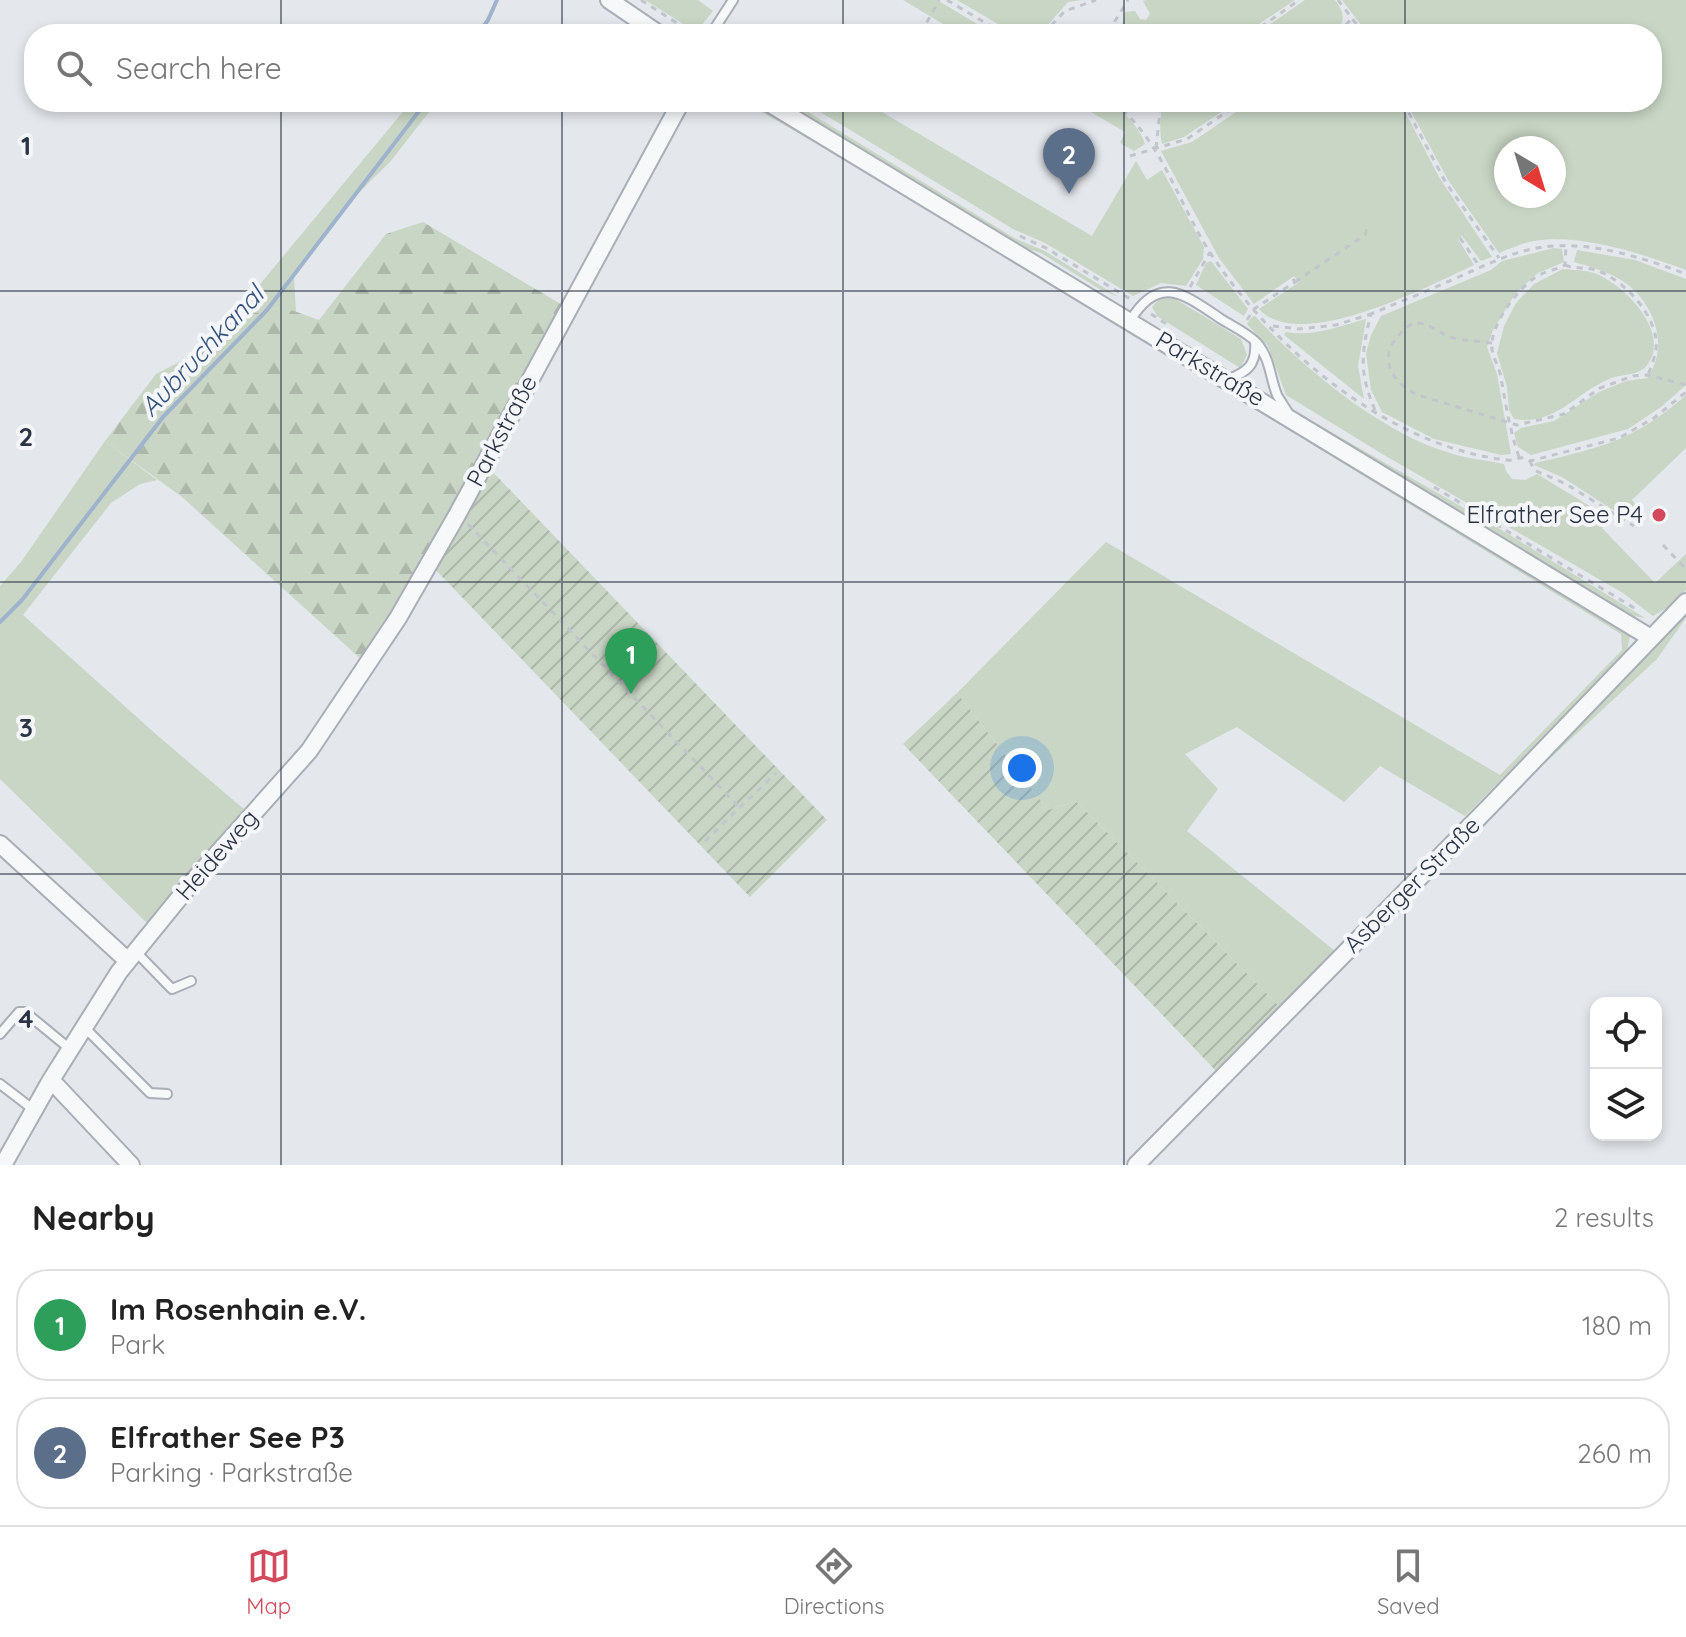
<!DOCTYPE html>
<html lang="en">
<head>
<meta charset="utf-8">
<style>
	:root { --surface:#fff; --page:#f6f6f6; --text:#222; --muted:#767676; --line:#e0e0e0; --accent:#d1495b }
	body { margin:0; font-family:Quicksand,sans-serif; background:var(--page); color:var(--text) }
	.controls { position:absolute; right:24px; bottom:24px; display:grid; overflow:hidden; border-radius:16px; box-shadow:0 4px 12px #0003 }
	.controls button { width:72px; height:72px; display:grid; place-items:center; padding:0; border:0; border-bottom:2px solid var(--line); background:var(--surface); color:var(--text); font:40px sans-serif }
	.compass { position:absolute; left:1494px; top:136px; width:72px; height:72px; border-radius:50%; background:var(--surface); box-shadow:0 4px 12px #0003; rotate:142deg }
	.you { position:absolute; left:1022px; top:768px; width:28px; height:28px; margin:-20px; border:6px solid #fff; border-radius:50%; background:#1a73e8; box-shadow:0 0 0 12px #1a73e833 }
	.badge { display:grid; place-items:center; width:52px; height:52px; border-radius:50%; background:var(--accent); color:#fff; font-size:26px; font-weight:700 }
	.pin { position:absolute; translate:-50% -66px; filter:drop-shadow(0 2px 4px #0008) }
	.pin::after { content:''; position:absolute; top:42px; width:28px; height:24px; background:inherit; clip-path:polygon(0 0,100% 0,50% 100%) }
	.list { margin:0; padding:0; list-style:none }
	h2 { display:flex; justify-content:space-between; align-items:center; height:104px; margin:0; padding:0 32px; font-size:34px }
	h2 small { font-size:26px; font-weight:400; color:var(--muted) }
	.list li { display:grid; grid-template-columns:52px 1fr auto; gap:24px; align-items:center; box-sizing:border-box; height:112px; margin:0 16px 16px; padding:0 16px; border:2px solid var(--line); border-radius:32px }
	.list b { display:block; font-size:30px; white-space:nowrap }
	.list p { margin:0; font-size:26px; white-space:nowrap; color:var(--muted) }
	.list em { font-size:26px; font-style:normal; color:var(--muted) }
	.icon { flex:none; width:44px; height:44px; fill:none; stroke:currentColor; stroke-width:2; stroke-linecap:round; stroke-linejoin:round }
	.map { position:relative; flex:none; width:1686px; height:1165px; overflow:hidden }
	.search { position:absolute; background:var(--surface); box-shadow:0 4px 12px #0003; left:24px; right:24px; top:24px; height:88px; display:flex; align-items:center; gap:20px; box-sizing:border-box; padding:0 28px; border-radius:32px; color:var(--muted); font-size:30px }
	.sheet { height:360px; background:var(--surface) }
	nav { display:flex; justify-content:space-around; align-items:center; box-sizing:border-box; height:112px; border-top:2px solid var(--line); background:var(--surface); font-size:22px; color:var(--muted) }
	nav a { display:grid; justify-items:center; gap:4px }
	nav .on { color:var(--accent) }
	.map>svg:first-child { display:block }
	.grass { fill:#c9d6c5; fill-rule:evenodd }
	.forest { fill:url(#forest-firs) }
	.garden { fill:url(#garden-furrows) }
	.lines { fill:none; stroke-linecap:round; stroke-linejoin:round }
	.stream { stroke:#9fb4cc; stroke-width:4 }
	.service-casing { stroke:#a9aeb7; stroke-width:12 }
	.minor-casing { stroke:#a9aeb7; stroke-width:20 }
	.path { stroke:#c2c5cb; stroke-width:3; stroke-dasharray:6 6; stroke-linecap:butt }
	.service { stroke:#f7f8fa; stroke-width:8 }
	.minor { stroke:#f7f8fa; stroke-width:16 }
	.grid { fill:none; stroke:#2b3445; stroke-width:2; stroke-opacity:0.55 }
	.poi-dot { fill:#d1495b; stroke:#f4f6f9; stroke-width:3 }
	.labels { text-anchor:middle; stroke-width:8; stroke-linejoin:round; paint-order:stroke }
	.street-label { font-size:24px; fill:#2b3445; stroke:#f4f6f9 }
	.poi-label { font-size:24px; fill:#2b3445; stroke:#f4f6f9; text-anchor:end }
	.water-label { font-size:26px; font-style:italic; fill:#34527a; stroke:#f4f6f9 }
	.grid-label { font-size:26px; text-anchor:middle; font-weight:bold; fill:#2b3445; stroke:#f4f6f9; stroke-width:8; stroke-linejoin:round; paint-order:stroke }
</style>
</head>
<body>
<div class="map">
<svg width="1686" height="1165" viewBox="0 0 1686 1165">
	<defs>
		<pattern id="forest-firs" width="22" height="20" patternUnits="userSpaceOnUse" patternTransform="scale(2)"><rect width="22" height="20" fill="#c9d6c5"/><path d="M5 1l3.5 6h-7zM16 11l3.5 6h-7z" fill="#adb8ab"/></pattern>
		<pattern id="garden-furrows" width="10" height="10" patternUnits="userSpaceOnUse" patternTransform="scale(2)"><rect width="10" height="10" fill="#c9d6c5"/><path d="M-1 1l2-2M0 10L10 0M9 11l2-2" fill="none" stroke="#adb8ab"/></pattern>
	</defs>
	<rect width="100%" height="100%" fill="#e4e7ec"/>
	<path class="grass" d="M645 0H698L713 11 696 32Z
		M903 0H937L994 34H960Z
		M957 0H1082L1068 2 1040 34H1015Z
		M1147 0H1295L1244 34H1120L1125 12 1135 11 1140 19 1146 20 1150 14 1143 1Z
		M1305 0H1335C1345 13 1345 20 1336 34H1256Z
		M1342 0H1686V270C1643 254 1580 233 1534 241 1522 243 1510 249 1499 253L1448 180 1406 102H1652V34H1368ZM1506 148H1554V196H1506Z
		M411 102H437L390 162 339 212 294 278 296 312 283 307 232 318Z
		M744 102H757L1623 627 1630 636 1626 655 1465 816 1380 766 1344 802 1237 727 1185 754 1218 789 1187 831 1335 951 1281 1008 1076 801 1048 810 957 693 1106 542 1500 775 1622 650 1621 634 906 195Z
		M779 102H792L1016 239 1045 251 1119 297 1101 290 1041 253 1018 246Z
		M804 102H865L1092 236 1136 161 1147 180 1162 170 1204 247 1203 259 1186 286 1161 283 1133 296 1045 243 1013 229Z
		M1074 102C1083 102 1098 99 1107 102 1122 108 1141 129 1145 144L1134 151 1120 143 1125 132Z
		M1163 102H1236L1184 137 1162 144C1159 130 1160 117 1163 102Z
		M1251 102H1400L1439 177 1492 257 1481 261 1462 236 1458 239 1474 265C1429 286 1299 354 1259 309L1299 282 1294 276 1254 304 1219 258 1161 151 1192 142Z
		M1554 248 1562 249 1564 262 1538 273 1515 294 1493 330 1487 347 1497 374 1511 454 1501 455 1434 439 1382 412 1371 390 1366 353 1371 335 1381 316 1491 270 1502 261Z
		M1577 250 1635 260 1686 279V385L1661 407 1628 429 1531 455 1518 447 1514 433 1521 428 1554 421 1599 392 1626 381 1647 378C1667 351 1658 315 1636 292 1620 275 1595 268 1574 262Z
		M1211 261 1248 309 1244 316 1196 285 1206 263Z
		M1563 269C1574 270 1584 270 1594 273 1623 283 1671 332 1648 364 1639 377 1622 373 1609 379 1575 393 1556 426 1514 419L1509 410 1507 387 1497 353 1504 326 1516 303 1534 284Z
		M1172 297 1241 339 1247 355 1240 368 1157 316 1152 307 1159 299Z
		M1255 316C1303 368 1382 433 1450 453 1467 459 1486 460 1504 464L1506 471 1512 479 1525 480 1537 474 1611 519 1602 528 1655 583 1686 554V590L1670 606 1653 616 1623 593 1384 455 1286 395 1268 346 1247 324 1252 317Z
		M1366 319 1358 366 1364 399 1284 335 1286 332C1314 337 1340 326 1366 319Z
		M1686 395V448L1632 500 1639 509 1627 519 1562 477 1534 465 1535 463C1600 448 1634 441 1686 395Z
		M1298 413 1490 523 1645 618 1627 615 1306 421Z
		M105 441 157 480 140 484 111 503 23 615 158 736 245 810 150 926 0 779V586L21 562Z
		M1686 610V618L1657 659 1515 791Z"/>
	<path class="forest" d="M423 222 564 306 396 611 363 661 182 497 105 441 156 374 191 356 232 318 283 307 319 320 386 234Z"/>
	<path class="garden" d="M488 467 827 820 750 897 434 568Z
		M957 693 1048 810 1076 801 1281 1008 1218 1073 903 744Z"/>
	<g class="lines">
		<path class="stream" d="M478 34 488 20 497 0
			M0 622 22 600 163 417 267 310 426 102"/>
		<defs>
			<path id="service" d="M711 34 733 0
				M1130 321C1159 273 1184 294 1221 319 1232 326 1248 333 1257 343 1270 358 1270 377 1277 395 1281 402 1286 409 1290 416
				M1227 380C1247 372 1257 365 1255 342
				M136 952 172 989 191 981
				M85 1028 150 1093 167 1094
				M0 1034 19 1012H25L70 1049
				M0 1084 34 1110"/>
			<path id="minor" d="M609 0 659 34
				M767 102 1651 638
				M0 844 128 961
				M51 1080 131 1165
				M3 1165 51 1080 119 972 193 881 309 751 398 618 457 515 681 102
				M1136 1165 1489 807 1686 602"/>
		</defs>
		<use href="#service" class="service-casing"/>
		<use href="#minor" class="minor-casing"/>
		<path class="path" d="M641 0 694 34
			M947 0 1004 34
			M1338 0 1364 34
			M921 33 939 0
			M1043 34 1065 11 1096 0
			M1115 34V21L1128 0
			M1251 34 1299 0
			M1338 34 1352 18
			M1113 102C1163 141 1177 202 1211 254 1274 350 1390 447 1507 460 1515 461 1517 457 1525 458L1530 461 1619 438 1654 418 1686 392
			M1403 102 1446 183 1499 258
			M1156 148 1161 102
			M1130 156 1187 139 1241 102
			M1020 236 1046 248 1132 300
			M1460 238 1480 267
			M1565 265C1575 269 1586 267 1596 270 1622 279 1652 310 1656 339 1658 351 1652 364 1648 375
			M1295 282 1365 235 1368 225
			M1190 287 1210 252
			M1151 314 1168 325
			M1247 320 1254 309 1295 282 1292 277
			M1273 326 1299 329 1336 325 1371 314
			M1492 343C1480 341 1468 341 1457 339 1440 335 1431 322 1413 323 1378 346 1381 377 1418 395L1517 425 1564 414 1600 388 1633 376 1648 375 1686 385
			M1375 410C1359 373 1361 353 1371 314 1399 302 1428 291 1456 278 1489 264 1518 248 1554 246 1597 243 1647 259 1686 274
			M1519 457C1510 431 1506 406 1501 378 1500 368 1493 359 1492 349 1489 326 1518 288 1536 277 1545 271 1556 270 1565 265L1566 246
			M1530 461 1534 470 1566 484 1634 526
			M1434 487 1636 609
			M468 524 739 807
			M1663 545 1686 569
			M705 841 776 773"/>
		<use href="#service" class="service"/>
		<use href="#minor" class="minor"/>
	</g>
	<path class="grid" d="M281 0V34M562 0V34M843 0V34M1124 0V34M1405 0V34M281 102V1165M562 102V1165M843 102V1165M1124 102V1165M1405 102V1165M0 291H1686M0 582H1686M0 874H1686"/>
	<circle class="poi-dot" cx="1659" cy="515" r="8"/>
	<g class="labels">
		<g class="street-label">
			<text transform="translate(1210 369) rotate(31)" y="8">Parkstraße</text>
			<text transform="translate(502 431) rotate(-62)" y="8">Parkstraße</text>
			<text transform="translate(217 855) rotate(-49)" y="8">Heideweg</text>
			<text transform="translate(1412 885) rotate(-45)" y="8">Asberger Straße</text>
		</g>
		<g class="poi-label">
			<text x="1643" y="523">Elfrather See P4</text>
		</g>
		<g class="water-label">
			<text transform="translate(202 351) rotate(-47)" y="9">Aubruchkanal</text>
		</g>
	</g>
	<g class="grid-label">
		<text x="26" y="155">1</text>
		<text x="26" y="446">2</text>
		<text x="26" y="737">3</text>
		<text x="26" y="1028">4</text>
	</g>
</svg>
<div class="controls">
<button><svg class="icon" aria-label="locate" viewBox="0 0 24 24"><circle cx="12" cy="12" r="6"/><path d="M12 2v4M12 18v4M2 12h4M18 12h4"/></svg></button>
<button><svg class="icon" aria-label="layers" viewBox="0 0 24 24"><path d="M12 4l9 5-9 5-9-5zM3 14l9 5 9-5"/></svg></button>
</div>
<svg class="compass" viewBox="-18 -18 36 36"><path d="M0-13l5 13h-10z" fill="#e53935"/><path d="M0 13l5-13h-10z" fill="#767676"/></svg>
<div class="you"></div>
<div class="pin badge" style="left:631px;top:694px;background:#2e9e5b">1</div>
<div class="pin badge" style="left:1069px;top:194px;background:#5c6f8a">2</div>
<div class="search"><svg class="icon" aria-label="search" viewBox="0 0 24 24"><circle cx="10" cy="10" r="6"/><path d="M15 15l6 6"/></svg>Search here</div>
</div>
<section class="sheet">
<h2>Nearby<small>2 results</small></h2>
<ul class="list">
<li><span class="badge" style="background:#2e9e5b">1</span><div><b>Im Rosenhain e.V.</b><p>Park</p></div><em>180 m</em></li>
<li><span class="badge" style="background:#5c6f8a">2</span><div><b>Elfrather See P3</b><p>Parking · Parkstraße</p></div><em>260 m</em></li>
</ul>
</section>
<nav>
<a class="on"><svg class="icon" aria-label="map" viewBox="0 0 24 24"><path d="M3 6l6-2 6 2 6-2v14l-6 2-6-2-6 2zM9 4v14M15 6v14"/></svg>Map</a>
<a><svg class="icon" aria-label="directions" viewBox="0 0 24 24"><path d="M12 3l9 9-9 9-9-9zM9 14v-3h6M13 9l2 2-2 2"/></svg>Directions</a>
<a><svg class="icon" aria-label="saved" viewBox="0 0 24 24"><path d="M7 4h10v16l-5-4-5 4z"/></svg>Saved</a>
</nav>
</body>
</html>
